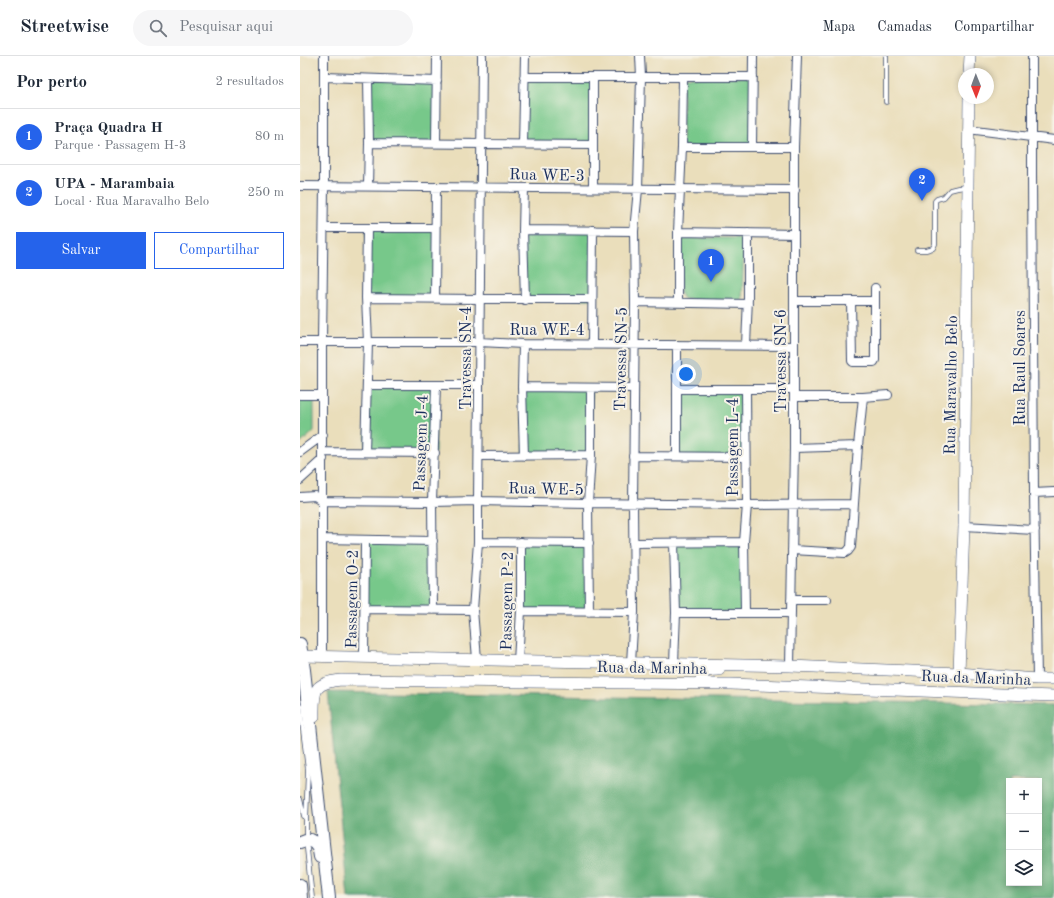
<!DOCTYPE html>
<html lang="pt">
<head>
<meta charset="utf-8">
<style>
	:root { --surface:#fff; --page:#f6f6f7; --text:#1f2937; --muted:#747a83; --line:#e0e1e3; --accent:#2563eb }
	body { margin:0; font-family:"Old Standard TT",serif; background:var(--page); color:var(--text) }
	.controls { position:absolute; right:12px; bottom:12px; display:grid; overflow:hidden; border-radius:0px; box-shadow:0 2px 6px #0003 }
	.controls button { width:36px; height:36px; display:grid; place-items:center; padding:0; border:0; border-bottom:1px solid var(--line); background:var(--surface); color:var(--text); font:20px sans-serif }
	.compass { position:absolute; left:658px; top:12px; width:36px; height:36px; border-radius:50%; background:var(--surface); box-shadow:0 2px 6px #0003; rotate:179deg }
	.you { position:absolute; left:386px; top:318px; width:14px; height:14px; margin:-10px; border:3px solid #fff; border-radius:50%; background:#1a73e8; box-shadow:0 0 0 6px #1a73e833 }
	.badge { display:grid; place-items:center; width:26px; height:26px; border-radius:50%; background:var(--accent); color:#fff; font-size:13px; font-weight:700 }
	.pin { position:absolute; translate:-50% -33px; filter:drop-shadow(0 1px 2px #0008) }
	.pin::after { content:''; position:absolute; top:21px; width:14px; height:12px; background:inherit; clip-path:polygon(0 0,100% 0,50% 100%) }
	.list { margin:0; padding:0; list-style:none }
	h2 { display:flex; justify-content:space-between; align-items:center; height:52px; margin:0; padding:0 16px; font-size:17px }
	h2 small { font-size:13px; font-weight:400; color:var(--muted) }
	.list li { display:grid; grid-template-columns:26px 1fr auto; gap:12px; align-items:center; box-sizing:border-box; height:56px; padding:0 16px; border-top:1px solid var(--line) }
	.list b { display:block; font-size:15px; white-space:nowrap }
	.list p { margin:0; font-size:13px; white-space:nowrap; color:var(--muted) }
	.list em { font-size:13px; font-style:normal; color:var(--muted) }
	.actions { display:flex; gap:8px; padding:12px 16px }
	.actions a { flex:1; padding:9px 0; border:1px solid var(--accent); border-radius:0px; text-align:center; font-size:14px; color:var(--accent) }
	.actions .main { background:var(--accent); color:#fff }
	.icon { flex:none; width:22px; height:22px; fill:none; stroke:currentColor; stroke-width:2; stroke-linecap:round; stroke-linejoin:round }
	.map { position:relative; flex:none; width:754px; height:842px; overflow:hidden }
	header { display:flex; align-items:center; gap:24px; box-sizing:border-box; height:56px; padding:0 20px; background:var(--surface); border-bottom:1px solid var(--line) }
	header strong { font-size:19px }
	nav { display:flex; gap:22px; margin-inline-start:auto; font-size:14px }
	.search { width:280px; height:36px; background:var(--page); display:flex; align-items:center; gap:10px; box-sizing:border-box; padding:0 14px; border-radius:22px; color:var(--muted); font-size:15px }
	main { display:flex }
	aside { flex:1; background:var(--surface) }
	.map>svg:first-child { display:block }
	.green { fill:#77c88a; stroke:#497c74 }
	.forest { fill:#61ac76; stroke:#3e6e6a; fill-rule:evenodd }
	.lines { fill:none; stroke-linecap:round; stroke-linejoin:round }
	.lane-casing { stroke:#3a496c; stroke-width:5.5 }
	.street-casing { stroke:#3a496c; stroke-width:10 }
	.secondary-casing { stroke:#3a496c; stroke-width:12 }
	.primary-casing { stroke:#3a496c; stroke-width:14 }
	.lane { stroke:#fff; stroke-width:4 }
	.street { stroke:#fff; stroke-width:8 }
	.secondary { stroke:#fff; stroke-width:11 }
	.primary { stroke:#fff; stroke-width:12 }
	.labels { text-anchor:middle; stroke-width:4; stroke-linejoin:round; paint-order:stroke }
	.street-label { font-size:16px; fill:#1b2f5e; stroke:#f7f3e8 }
</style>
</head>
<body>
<header>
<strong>Streetwise</strong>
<div class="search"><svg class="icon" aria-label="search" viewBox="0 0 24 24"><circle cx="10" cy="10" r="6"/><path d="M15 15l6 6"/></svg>Pesquisar aqui</div>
<nav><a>Mapa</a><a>Camadas</a><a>Compartilhar</a></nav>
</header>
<main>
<aside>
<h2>Por perto<small>2 resultados</small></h2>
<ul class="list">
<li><span class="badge">1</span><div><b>Praça Quadra H</b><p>Parque · Passagem H-3</p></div><em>80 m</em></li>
<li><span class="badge">2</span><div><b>UPA - Marambaia</b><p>Local · Rua Maravalho Belo</p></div><em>250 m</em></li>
</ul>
<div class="actions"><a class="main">Salvar</a><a>Compartilhar</a></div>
</aside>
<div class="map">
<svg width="754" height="842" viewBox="0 0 754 842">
	<rect width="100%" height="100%" fill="#f7f3e8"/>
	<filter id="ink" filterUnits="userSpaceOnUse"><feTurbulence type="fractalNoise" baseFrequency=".025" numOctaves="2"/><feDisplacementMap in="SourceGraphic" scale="8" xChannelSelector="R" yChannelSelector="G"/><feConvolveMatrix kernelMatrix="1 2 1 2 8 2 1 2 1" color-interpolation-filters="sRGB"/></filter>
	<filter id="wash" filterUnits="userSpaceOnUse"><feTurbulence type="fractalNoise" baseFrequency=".012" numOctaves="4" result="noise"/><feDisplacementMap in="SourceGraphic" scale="16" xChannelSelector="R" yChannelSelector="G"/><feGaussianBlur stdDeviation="0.9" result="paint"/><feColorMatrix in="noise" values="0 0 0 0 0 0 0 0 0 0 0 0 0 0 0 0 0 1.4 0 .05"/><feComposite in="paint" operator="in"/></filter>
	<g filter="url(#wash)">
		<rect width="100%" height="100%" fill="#eadebb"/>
		<path class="green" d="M224 21 293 22V89L223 88Z
			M383 21H453L452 91H382Z
			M68 23 137 25 136 87H69Z
			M67 172H135V242H66Z
			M223 174H293L292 243 225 244Z
			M380 182H442L444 184 442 245 383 243 380 238Z
			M67 329H136L135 397 65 396Z
			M222 331 291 332V399L224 400Z
			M377 333H446V401L377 400Z
			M14 340V375L0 388V341Z
			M65 484 133 485V554L65 553Z
			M221 486 289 487V556L221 555Z
			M444 486 445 556 376 557 374 487Z"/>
		<path class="forest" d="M28 636 754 649V842H48ZM709 725H739V827H709Z"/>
	</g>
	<g filter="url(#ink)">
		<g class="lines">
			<defs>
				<path id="lane" d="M586 46V0
					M617 194H626L633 192 635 188V145L637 143 644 141 650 134 658 132 667 131
					M0 650 8 714 6 766V783L12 842
					M0 743 4 760"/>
				<path id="street" d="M732 0V118L734 437 737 623
					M25 21 137 25
					M224 21H453
					M293 22V132
					M68 23 69 87 68 130
					M668 73 754 84
					M69 87 293 89
					M136 87 137 0
					M223 88 225 0
					M382 91H494
					M452 91 453 0
					M0 130 495 134
					M224 132 223 174 225 244
					M24 172H135
					M223 174 334 175
					M378 176 494 178
					M66 242 180 243H292
					M135 242 136 131
					M494 245H575
					M551 245 552 305 553 306H574L575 304V232
					M335 246 448 248
					M378 246V176L382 91 383 21
					M0 286H179L223 288 494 290
					M223 288 222 331 224 400
					M292 288 293 174
					M377 289V400
					M446 289 448 242V177
					M67 329H179
					M222 331 334 332
					M377 333H494
					M0 339H22
					M494 341H563L588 339
					M494 392 558 390
					M0 396 23 379
					M23 396 135 397
					M65 396 68 286 66 242 67 172
					M179 400 291 399
					M333 400 446 401
					M0 424 23 403
					M734 437 754 436
					M0 441 15 440 22 445 132 446 178 445 288 447 447 449 554 448
					M664 470 735 474
					M22 483 133 485
					M178 486 289 487
					M333 487 444 486
					M374 487 376 557 374 607
					M492 494 545 497 548 495 551 491 558 390 563 341
					M491 544H527
					M65 553 173 554
					M133 554 132 446 136 329
					M221 555 334 556
					M289 556 288 447 291 399V332
					M445 556 444 486 447 449 446 333
					M376 557H491
					M22 601V286L24 130V0
					M64 602 65 484
					M177 603 173 554 178 486V445L182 0
					M218 605 221 555V486
					M331 607 334 556 333 448 335 246 334 175 338 133 341 21 340 0
					M490 610 494 392V91L497 0"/>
				<path id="secondary" d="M669 18 670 0
					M0 600 490 610 659 617 737 623H754
					M659 617 664 470 669 42
					M410 628C408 627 405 627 403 625 399 622 404 616 408 615 411 614 416 614 419 614
					M14 661C14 635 12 627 41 624L431 628 754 640"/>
				<path id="primary" d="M0 588 4 614 29 842
					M0 786C4 784 5 783 10 784 18 787 19 793 20 801
					M0 829 1 842"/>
			</defs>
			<use href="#lane" class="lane-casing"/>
			<use href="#street" class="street-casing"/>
			<use href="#secondary" class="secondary-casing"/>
			<use href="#primary" class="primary-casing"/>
			<use href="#lane" class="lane"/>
			<use href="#street" class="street"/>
			<use href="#secondary" class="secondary"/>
			<use href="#primary" class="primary"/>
		</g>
	</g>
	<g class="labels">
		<g class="street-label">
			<text transform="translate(247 118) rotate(1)" y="6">Rua WE-3</text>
			<text x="247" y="279">Rua WE-4</text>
			<text transform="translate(165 302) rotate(-90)" y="6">Travessa SN-4</text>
			<text transform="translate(320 303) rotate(-89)" y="6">Travessa SN-5</text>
			<text transform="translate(480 305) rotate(-90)" y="6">Travessa SN-6</text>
			<text transform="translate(719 312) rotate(-90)" y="6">Rua Raul Soares</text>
			<text transform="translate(650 329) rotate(-89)" y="6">Rua Maravalho Belo</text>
			<text transform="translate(120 387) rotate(-88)" y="6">Passagem J-4</text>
			<text transform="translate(432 391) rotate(-90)" y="6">Passagem L-4</text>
			<text transform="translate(246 432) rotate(1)" y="6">Rua WE-5</text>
			<text transform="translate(51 543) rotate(-89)" y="6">Passagem O-2</text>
			<text transform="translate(206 545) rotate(-89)" y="6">Passagem P-2</text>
			<text transform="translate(352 611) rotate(1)" y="6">Rua da Marinha</text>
			<text transform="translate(676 621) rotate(2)" y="6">Rua da Marinha</text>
		</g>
	</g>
</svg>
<div class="controls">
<button>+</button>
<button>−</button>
<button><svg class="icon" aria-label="layers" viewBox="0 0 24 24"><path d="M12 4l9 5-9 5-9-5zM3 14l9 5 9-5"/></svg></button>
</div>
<svg class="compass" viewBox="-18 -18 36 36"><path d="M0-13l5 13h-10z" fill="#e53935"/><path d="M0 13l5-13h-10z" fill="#747a83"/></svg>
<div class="you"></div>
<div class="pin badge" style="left:411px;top:226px">1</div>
<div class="pin badge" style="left:622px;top:145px">2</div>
</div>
</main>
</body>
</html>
